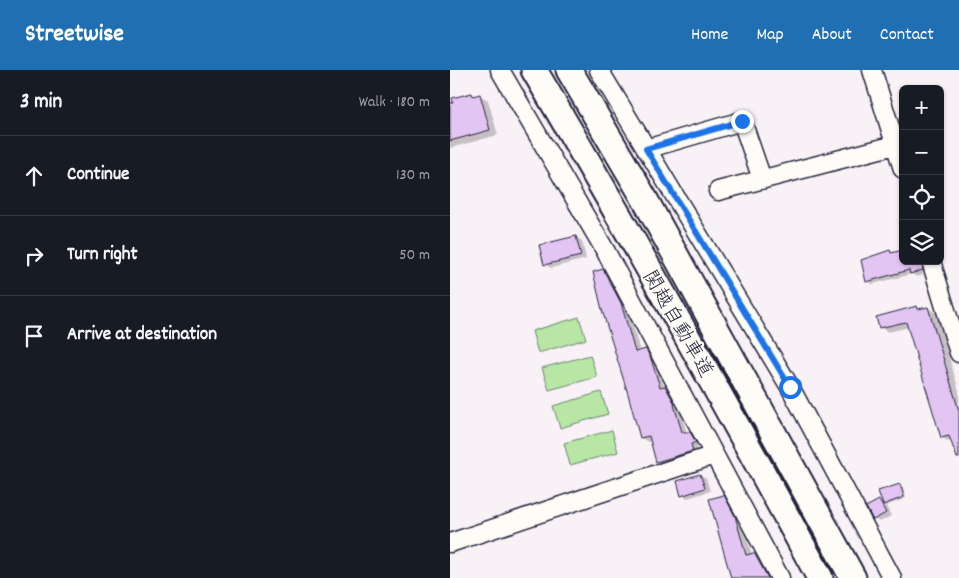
<!DOCTYPE html>
<html lang="en">
<head>
<meta charset="utf-8">
<style>
	:root { --surface:#171b24; --page:#242831; --text:#f1f3f6; --muted:#9ea1a6; --line:#363941; --accent:#1f6fb2 }
	body { margin:0; font-family:Dekko,"Klee One",sans-serif; background:var(--page); color:var(--text) }
	.controls { position:absolute; right:15px; top:15px; display:grid; overflow:hidden; border-radius:8px; box-shadow:0 1px 4px #0004 }
	.controls button { width:45px; height:45px; display:grid; place-items:center; padding:0; border:0; border-bottom:1px solid var(--line); background:var(--surface); color:var(--text); font:25px sans-serif }
	.stop { position:absolute; width:15px; height:15px; margin:-11px; border:4px solid #1a73e8; border-radius:50%; background:#fff }
	.stop.end { background:#1a73e8; border-color:#fff; box-shadow:0 1px 5px #0008 }
	.list { margin:0; padding:0; list-style:none }
	h2 { display:flex; justify-content:space-between; align-items:center; height:65px; margin:0; padding:0 20px; font-size:21px }
	h2 small { font-size:16px; font-weight:400; color:var(--muted) }
	.list li { display:grid; grid-template-columns:32px 1fr auto; gap:15px; align-items:center; box-sizing:border-box; height:80px; padding:0 20px; border-top:1px solid var(--line) }
	.list b { display:block; font-size:19px; white-space:nowrap }
	.list em { font-size:16px; font-style:normal; color:var(--muted) }
	.icon { flex:none; width:28px; height:28px; fill:none; stroke:currentColor; stroke-width:2; stroke-linecap:round; stroke-linejoin:round }
	.map { position:relative; flex:none; width:509px; height:508px; overflow:hidden }
	header { display:flex; align-items:center; gap:30px; box-sizing:border-box; height:70px; padding:0 25px; background:var(--accent); color:#fff }
	header strong { font-size:24px }
	nav { display:flex; gap:28px; margin-inline-start:auto; font-size:18px }
	main { display:flex }
	aside { flex:1; background:var(--surface) }
	.map>svg:first-child { display:block }
	.green { fill:#b7e6a5; stroke:#6c8470 }
	.shadow { fill:#0003 }
	.building { fill:#e3c5f3; stroke:#22223b }
	.lines { fill:none; stroke-linecap:round; stroke-linejoin:round }
	.minor-casing { stroke:#22223b; stroke-width:21 }
	.highway-casing { stroke:#22223b; stroke-width:29 }
	.minor { stroke:#fdfcf7; stroke-width:18 }
	.highway { stroke:#fdfcf7; stroke-width:25 }
	.route { stroke:#1a73e8; stroke-width:6 }
	.labels { text-anchor:middle; stroke-width:4.5; stroke-linejoin:round; paint-order:stroke }
	.street-label { font-size:20px; fill:#22223b; stroke:#fdfcf7 }
</style>
</head>
<body>
<header>
<strong>Streetwise</strong>
<nav><a>Home</a><a>Map</a><a>About</a><a>Contact</a></nav>
</header>
<main>
<aside>
<h2>3 min<small>Walk · 180 m</small></h2>
<ul class="list">
<li><svg class="icon" aria-label="ahead" viewBox="0 0 24 24"><path d="M12 20V5M6 11l6-6 6 6"/></svg><div><b>Continue</b></div><em>130 m</em></li>
<li><svg class="icon" aria-label="right" viewBox="0 0 24 24"><path d="M7 20v-9h11M14 6l5 5-5 5"/></svg><div><b>Turn right</b></div><em>50 m</em></li>
<li><svg class="icon" aria-label="arrive" viewBox="0 0 24 24"><path d="M6 21V4h12l-3 4 3 4H6"/></svg><div><b>Arrive at destination</b></div></li>
</ul>
</aside>
<div class="map">
<svg width="509" height="508" viewBox="0 0 509 508">
	<rect width="100%" height="100%" fill="#f8f1f6"/>
	<filter id="ink" filterUnits="userSpaceOnUse"><feTurbulence type="fractalNoise" baseFrequency=".02" numOctaves="2"/><feDisplacementMap in="SourceGraphic" scale="10" xChannelSelector="R" yChannelSelector="G"/><feConvolveMatrix kernelMatrix="1 2 1 2 8 2 1 2 1" color-interpolation-filters="sRGB"/></filter>
	<g filter="url(#ink)">
		<path class="green" d="M129 247 136 269 88 283 82 261Z
			M140 285 147 307 99 320 92 298Z
			M151 322 158 344 110 358 103 336Z
			M162 360 168 382 120 395 114 373Z"/>
		<path class="shadow" d="M22 24 26 26 29 25 38 30 48 65 0 78V35Z
			M126 167 132 171 136 189 101 198 95 194Z
			M440 181 453 191H477L478 203 467 207 462 204 423 214 417 211Z
			M153 201 160 205 178 238 190 281 195 280 202 284 208 294 214 317 222 321 231 338 230 339 237 363 247 367 251 376 247 377 249 384 214 395 207 391 201 371 198 372 191 368Z
			M467 237 471 240 478 238 486 243 509 321V382L505 380 503 371 500 372 492 368 459 257 438 262 430 257Z
			M250 405 256 408 260 421 238 428 232 425Z
			M450 416 453 417 456 428 436 436 441 446 430 452 424 449 429 431 433 434Z
			M273 426 281 431 293 452 302 485 304 484 312 488 323 508H282Z"/>
		<path class="building" d="M22 23 23 26 30 24 40 60 0 71V33H3L2 28Z
			M126 166 131 186 94 195 89 175Z
			M440 180 441 183 453 180V191H471L473 200 460 204 459 200 416 212 411 190Z
			M153 199 171 233 185 282 196 279 201 289 210 317 215 316 225 334 224 335 232 362H240L246 372 241 374 243 381 206 392 199 366 190 368 178 324 152 240 143 202Z
			M467 236 468 239 478 237 509 341V388H507L499 366 491 368 456 252 429 258 426 247Z
			M250 404 255 418 231 426 227 411Z
			M450 414 454 427 433 435 428 421Z
			M274 425 285 446 296 485 304 483 318 508H281L259 429Z
			M429 430 436 443 423 450 416 437Z"/>
		<g class="lines">
			<defs>
				<path id="minor" d="M50 0 155 180 330 508
					M149 0 340 317 442 508
					M422 0 453 99
					M196 79 292 51 312 109
					M268 121 445 75
					M481 191 509 283
					M0 473 264 385"/>
				<path id="highway" d="M84 0C183 167 277 337 370 508
					M119 0 193 126 403 508"/>
			</defs>
			<use href="#minor" class="minor-casing"/>
			<use href="#highway" class="highway-casing"/>
			<use href="#minor" class="minor"/>
			<use href="#highway" class="highway"/>
		</g>
	</g>
	<g class="lines" filter="url(#ink)">
		<path class="route" d="M292 51 196 79 340 317"/>
	</g>
	<g class="labels">
		<g class="street-label">
			<text transform="translate(229 253) rotate(60)" y="7">関越自動車道</text>
		</g>
	</g>
</svg>
<div class="controls">
<button>+</button>
<button>−</button>
<button><svg class="icon" aria-label="locate" viewBox="0 0 24 24"><circle cx="12" cy="12" r="6"/><path d="M12 2v4M12 18v4M2 12h4M18 12h4"/></svg></button>
<button><svg class="icon" aria-label="layers" viewBox="0 0 24 24"><path d="M12 4l9 5-9 5-9-5zM3 14l9 5 9-5"/></svg></button>
</div>
<div class="stop" style="left:340px;top:317px"></div>
<div class="stop end" style="left:292px;top:51px"></div>
</div>
</main>
</body>
</html>
